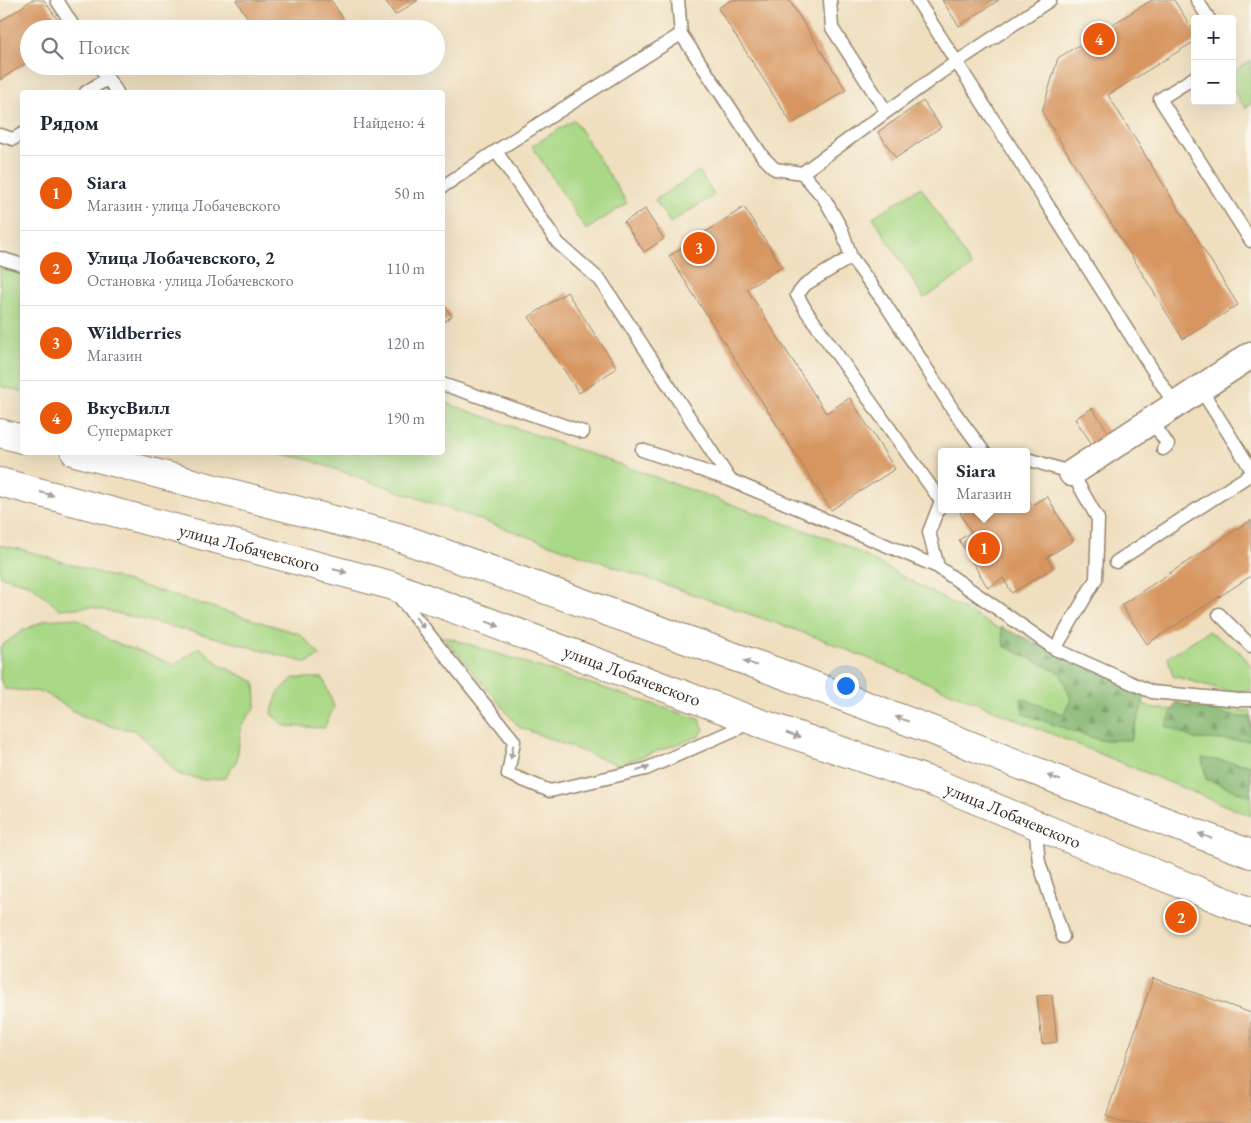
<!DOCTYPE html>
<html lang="ru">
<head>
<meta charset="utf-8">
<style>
	:root { --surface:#fff; --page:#f6f6f7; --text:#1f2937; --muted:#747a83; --line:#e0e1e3; --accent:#ea580c }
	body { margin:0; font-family:"EB Garamond",serif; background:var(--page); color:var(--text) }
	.controls { position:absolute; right:15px; top:15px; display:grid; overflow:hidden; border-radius:5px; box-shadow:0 5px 20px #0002 }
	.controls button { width:45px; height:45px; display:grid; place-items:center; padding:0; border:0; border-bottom:1px solid var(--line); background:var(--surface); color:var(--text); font:25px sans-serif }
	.you { position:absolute; left:845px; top:685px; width:18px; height:18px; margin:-12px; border:4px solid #fff; border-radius:50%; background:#1a73e8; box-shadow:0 0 0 8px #1a73e833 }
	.badge { display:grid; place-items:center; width:32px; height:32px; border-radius:50%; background:var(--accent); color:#fff; font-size:16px; font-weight:700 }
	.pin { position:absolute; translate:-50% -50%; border:2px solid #fff; box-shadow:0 1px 5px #0006 }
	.popup { position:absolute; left:938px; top:448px; width:92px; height:65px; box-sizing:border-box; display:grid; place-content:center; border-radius:5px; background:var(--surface); filter:drop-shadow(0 1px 4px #0005); font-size:16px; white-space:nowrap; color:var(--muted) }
	.popup b { font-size:19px; color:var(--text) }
	.popup::after { content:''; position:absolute; left:50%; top:100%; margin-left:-10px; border:10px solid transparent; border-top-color:var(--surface) }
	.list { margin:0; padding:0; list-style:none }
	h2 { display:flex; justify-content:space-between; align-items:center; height:65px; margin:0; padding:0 20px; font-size:21px }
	h2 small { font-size:16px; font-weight:400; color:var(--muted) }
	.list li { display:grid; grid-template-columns:32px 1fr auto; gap:15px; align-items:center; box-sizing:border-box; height:75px; padding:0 20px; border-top:1px solid var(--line) }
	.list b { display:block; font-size:19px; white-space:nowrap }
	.list p { margin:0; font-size:16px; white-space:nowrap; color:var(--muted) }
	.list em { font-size:16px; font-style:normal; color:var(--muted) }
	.icon { flex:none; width:28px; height:28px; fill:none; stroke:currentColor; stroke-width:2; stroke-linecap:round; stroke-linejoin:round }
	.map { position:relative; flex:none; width:1251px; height:1123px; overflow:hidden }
	.search { position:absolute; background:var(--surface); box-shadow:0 5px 20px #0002; left:20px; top:20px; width:425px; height:55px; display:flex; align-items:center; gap:12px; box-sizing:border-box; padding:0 18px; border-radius:28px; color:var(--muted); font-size:19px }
	.panel { position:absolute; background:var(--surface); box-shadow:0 5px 20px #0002; left:20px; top:90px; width:425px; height:365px; border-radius:5px }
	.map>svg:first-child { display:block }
	.green { fill:#a9d886; stroke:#728152 }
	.forest { fill:url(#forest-firs); stroke:#607148 }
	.building { fill:#d79661 }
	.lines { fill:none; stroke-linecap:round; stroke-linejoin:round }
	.lane-casing { stroke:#95846e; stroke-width:15 }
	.street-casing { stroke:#95846e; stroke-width:29 }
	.secondary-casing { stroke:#95846e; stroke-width:30 }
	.lane { stroke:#fff; stroke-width:12 }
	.street { stroke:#fff; stroke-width:26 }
	.secondary { stroke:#fff; stroke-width:28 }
	.oneway { fill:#a79f9a }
	.labels { text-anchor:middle; stroke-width:4; stroke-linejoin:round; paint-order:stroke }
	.street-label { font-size:18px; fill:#3b2a1e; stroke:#fbf7ec }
</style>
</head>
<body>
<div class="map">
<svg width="1251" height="1123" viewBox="0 0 1251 1123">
	<defs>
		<pattern id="forest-firs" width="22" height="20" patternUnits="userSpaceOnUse" patternTransform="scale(1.25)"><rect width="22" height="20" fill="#86b873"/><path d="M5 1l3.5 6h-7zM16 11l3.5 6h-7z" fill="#6f965e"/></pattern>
	</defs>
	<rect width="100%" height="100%" fill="#fbf7ec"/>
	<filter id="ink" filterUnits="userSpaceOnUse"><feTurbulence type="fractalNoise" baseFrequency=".02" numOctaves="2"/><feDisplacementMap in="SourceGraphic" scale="10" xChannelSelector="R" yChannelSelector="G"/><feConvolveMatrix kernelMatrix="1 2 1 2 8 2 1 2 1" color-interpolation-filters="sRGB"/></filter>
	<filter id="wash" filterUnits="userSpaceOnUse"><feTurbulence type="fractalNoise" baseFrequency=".0096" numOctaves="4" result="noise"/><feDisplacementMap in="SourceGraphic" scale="20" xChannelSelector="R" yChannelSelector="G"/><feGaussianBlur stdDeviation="1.12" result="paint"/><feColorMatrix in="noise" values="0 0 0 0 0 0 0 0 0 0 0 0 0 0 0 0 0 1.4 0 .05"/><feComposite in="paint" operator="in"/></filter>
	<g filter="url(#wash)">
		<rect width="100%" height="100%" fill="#efdfbf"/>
		<path class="green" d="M1251 60V104L1245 108 1232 88V73Z
			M574 120 627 203 586 230 532 146Z
			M699 171 714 195 670 223 655 200Z
			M921 187 972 267 924 298 873 217Z
			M0 266 22 272V392L0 386Z
			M443 402 841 543 1090 678 1155 709 1251 711V816L821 639 309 460 279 453 442 452Z
			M0 545 24 550 300 634 320 655 307 663 221 639 92 607 59 609 31 585 0 576Z
			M77 618 109 640 175 665 199 647 222 666 255 682 256 706 241 726 237 760 225 778 204 780 178 774 161 755 135 730 117 728 82 716 43 692 5 689 0 680V647L22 631 46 620Z
			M1208 631 1240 652 1251 666V690L1227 691 1173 676 1168 657Z
			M443 636 699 719 704 729 700 736 618 765 519 727Z
			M293 678H323L334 707 324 728 285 726 271 714 278 693Z"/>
		<path class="forest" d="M1001 627 1146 694 1131 740H1099L1023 714 1021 698 1063 714 1071 699 1060 673 1004 646Z
			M1176 702 1238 717H1251V741L1194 739 1166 726Z
			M1202 758 1251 765V797L1206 779Z"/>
		<g id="blocks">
			<path class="building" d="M32 0H44L64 29H29V61L0 80V22Z
				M236 0H331L350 29H255Z
				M385 0H418L395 15Z
				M731 0H789L846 90 792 124 718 8Z
				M942 0H999L959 26Z
				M1152 0H1174L1195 33V41L1108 95 1238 305 1183 339 1042 112 1058 58Z
				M923 101 941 127 896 158 878 132Z
				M744 207 782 267 747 289 826 413 850 398 895 469 831 510 669 256Z
				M645 209 664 239 644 252 624 222Z
				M567 292 617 368 579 393 529 317Z
				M442 303 452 316 442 323Z
				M1092 408 1109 433 1092 444 1075 419Z
				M1026 496 1032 505 1047 496 1073 541 1047 557 1053 568 1012 593 1003 578 988 588 959 540 971 532 960 513 965 509H1026Z
				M1251 520V576L1147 644 1121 605Z
				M1153 978 1251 1013V1123H1122L1106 1116Z
				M1052 995 1057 1042 1042 1044 1037 996Z"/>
		</g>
	</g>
	<g filter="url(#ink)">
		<use href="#blocks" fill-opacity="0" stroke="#95846e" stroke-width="1"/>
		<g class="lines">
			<defs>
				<path id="lane" d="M57 0 75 29
					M678 0 681 34 763 157 775 169 802 173 943 71 1050 0
					M830 0 832 28 886 111
					M917 0 1175 405
					M1197 0 1209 19
					M99 66 117 92
					M1195 77 1160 99 1251 241
					M86 92 107 79
					M0 135 13 139 22 134
					M496 151 558 243 601 281 730 480
					M802 173 824 198 842 230 851 257 806 284 797 295 807 312 941 501 929 532 938 567
					M442 187 496 151 681 34
					M851 257 884 302 953 410 984 452
					M0 258 22 265
					M442 384 583 432
					M1200 388 1251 469
					M1152 421 1168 445 1163 449
					M642 450 730 480 938 567 1055 649 1152 692 1239 700H1251
					M1026 461 1031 460 1072 473 1098 519 1096 579 1055 649
					M1116 562 1251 474
					M396 593 514 741 508 774 550 791 646 769 752 722
					M1219 614 1251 646
					M1035 825 1039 862 1063 937"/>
				<path id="street" d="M1072 473 1251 355"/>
				<g id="secondary">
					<path d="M0 433 22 439"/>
					<path d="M75 452 398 537 777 672 934 731 1116 803 1251 854"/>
					<path id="s1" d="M0 482 390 585 754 721 938 784 1099 851 1251 912"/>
				</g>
			</defs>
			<use href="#lane" class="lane-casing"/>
			<use href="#street" class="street-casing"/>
			<use href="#secondary" class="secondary-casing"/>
			<use href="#lane" class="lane"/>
			<use href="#street" class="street"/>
			<use href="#secondary" class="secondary"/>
		</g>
		<defs><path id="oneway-solid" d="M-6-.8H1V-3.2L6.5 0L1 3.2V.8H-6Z" transform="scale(1.25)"/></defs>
		<g class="oneway">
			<use href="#oneway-solid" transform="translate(47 494) rotate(15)"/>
			<use href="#oneway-solid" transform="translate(340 571) rotate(15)"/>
			<use href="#oneway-solid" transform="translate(420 623) rotate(51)"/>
			<use href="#oneway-solid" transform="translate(493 624) rotate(21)"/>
			<use href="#oneway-solid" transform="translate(750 663) rotate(-160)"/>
			<use href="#oneway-solid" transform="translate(902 719) rotate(-160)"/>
			<use href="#oneway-solid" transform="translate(793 735) rotate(19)"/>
			<use href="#oneway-solid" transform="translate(512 752) rotate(101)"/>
			<use href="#oneway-solid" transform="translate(643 769) rotate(-17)"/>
			<use href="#oneway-solid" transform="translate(1054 778) rotate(-159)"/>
			<use href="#oneway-solid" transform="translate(1205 836) rotate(-159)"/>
		</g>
	</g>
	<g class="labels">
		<g class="street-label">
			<text dy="6" stroke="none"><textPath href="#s1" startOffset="258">улица Лобачевского</textPath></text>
			<text dy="6" stroke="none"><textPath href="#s1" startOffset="662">улица Лобачевского</textPath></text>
			<text dy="6" stroke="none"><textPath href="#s1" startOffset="1068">улица Лобачевского</textPath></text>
		</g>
	</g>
</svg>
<div class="controls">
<button>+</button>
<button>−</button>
</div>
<div class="you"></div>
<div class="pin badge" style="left:984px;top:548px">1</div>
<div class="popup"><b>Siara</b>Магазин</div>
<div class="pin badge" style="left:1181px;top:917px">2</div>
<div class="pin badge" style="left:699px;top:248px">3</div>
<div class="pin badge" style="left:1099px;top:39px">4</div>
<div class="search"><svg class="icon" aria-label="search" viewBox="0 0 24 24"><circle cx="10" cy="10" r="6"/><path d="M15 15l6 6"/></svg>Поиск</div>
<section class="panel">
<h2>Рядом<small>Найдено: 4</small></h2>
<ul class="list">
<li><span class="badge">1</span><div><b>Siara</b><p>Магазин · улица Лобачевского</p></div><em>50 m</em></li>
<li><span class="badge">2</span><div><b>Улица Лобачевского, 2</b><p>Остановка · улица Лобачевского</p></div><em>110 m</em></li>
<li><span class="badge">3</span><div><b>Wildberries</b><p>Магазин</p></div><em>120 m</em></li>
<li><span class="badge">4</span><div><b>ВкусВилл</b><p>Супермаркет</p></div><em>190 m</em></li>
</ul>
</section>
</div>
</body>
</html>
